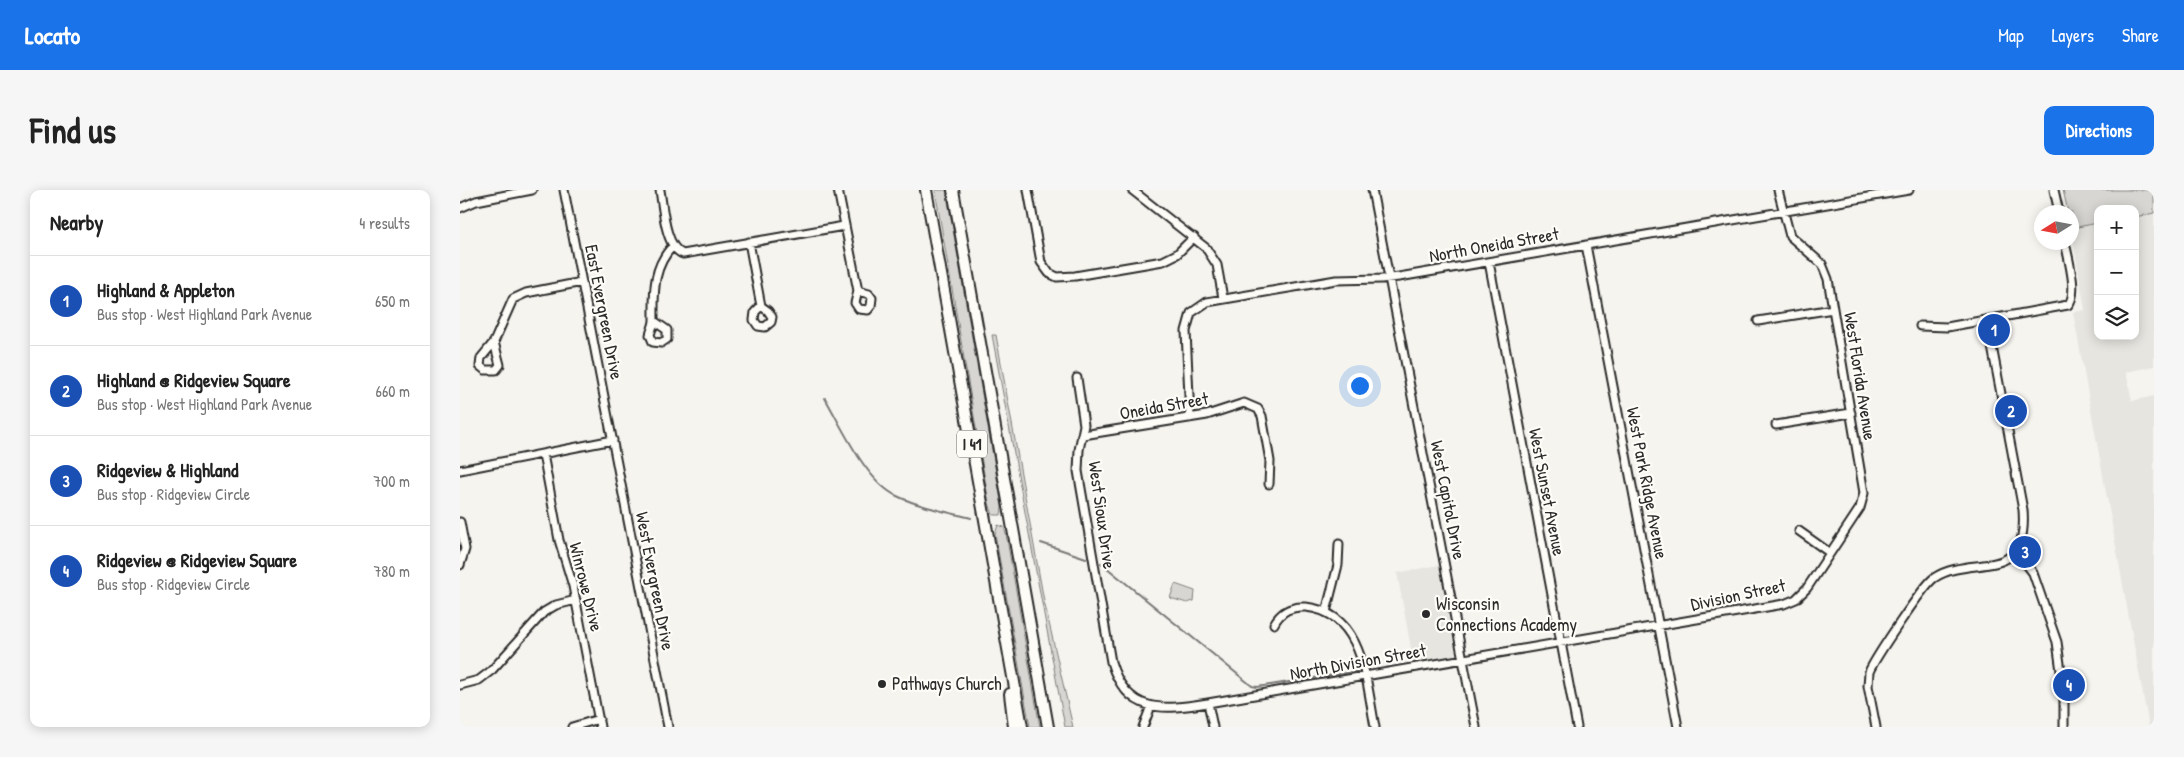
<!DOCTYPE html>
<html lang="en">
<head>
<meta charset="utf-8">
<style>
	:root { --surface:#fff; --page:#f6f6f6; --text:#222; --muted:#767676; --line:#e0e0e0; --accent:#1a73e8 }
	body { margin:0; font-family:"Patrick Hand",sans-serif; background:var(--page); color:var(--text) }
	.controls { position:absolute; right:15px; top:15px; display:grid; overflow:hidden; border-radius:10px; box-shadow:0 2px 12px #0003 }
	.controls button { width:45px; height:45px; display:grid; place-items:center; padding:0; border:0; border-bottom:1px solid var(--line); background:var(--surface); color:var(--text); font:25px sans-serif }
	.compass { position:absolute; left:1574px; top:15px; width:45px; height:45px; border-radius:50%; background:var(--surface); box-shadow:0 2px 12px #0003; rotate:259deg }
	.you { position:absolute; left:899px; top:195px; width:18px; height:18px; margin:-12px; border:4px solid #fff; border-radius:50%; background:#1a73e8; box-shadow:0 0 0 8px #1a73e833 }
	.badge { display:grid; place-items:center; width:32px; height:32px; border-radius:50%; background:var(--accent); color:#fff; font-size:16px; font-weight:700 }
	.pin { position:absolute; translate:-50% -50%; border:2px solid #fff; box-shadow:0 1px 5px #0006 }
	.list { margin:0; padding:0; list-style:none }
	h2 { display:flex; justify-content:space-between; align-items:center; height:65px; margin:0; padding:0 20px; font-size:21px }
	h2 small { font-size:16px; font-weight:400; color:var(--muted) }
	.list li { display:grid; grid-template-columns:32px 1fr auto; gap:15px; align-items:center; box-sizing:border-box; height:90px; padding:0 20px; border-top:1px solid var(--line) }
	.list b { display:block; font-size:19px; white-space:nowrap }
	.list p { margin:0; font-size:16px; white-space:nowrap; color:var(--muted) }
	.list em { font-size:16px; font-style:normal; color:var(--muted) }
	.icon { flex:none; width:28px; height:28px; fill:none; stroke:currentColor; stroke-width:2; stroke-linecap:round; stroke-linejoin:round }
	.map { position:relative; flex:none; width:1694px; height:537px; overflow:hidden; border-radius:10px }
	header { display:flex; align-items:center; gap:30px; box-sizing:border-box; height:70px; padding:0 25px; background:var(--accent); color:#fff }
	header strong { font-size:24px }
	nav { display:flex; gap:28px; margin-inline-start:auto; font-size:18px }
	.intro { display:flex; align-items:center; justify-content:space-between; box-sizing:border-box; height:120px; padding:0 30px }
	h1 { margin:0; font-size:35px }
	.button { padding:12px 22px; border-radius:10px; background:var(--accent); color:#fff; font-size:18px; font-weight:700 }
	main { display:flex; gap:30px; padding:0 30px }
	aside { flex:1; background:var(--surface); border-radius:10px; box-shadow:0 2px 12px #0003 }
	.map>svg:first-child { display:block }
	.built { fill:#e6e5e0; fill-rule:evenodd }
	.green { fill:#d7d6d2; stroke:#81807e }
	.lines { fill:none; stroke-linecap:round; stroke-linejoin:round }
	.stream { stroke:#797877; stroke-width:2 }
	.minor-casing { stroke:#2b2b2b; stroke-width:11 }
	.highway-casing { stroke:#2b2b2b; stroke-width:14 }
	.minor { stroke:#fdfcf7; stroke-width:7 }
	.highway { stroke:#fdfcf7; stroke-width:10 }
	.poi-dot { fill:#2b2b2b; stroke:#fdfcf7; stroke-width:2 }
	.labels { text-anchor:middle; stroke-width:4.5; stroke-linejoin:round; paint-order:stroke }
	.shield { fill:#fdfcf7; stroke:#6a6a68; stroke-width:1 }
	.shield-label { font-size:16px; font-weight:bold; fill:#2b2b2b }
	.street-label { font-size:18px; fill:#2b2b2b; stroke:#fdfcf7 }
	.poi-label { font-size:18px; fill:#2b2b2b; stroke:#fdfcf7; text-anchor:start }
</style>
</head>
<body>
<header>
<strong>Locato</strong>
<nav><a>Map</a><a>Layers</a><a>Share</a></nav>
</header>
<div class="intro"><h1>Find us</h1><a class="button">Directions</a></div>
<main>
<aside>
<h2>Nearby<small>4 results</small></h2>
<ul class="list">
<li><span class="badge" style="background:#1a4fb4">1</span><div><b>Highland &amp; Appleton</b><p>Bus stop · West Highland Park Avenue</p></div><em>650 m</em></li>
<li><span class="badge" style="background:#1a4fb4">2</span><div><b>Highland @ Ridgeview Square</b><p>Bus stop · West Highland Park Avenue</p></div><em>660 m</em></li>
<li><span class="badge" style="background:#1a4fb4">3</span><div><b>Ridgeview &amp; Highland</b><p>Bus stop · Ridgeview Circle</p></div><em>700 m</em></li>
<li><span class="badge" style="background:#1a4fb4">4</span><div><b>Ridgeview @ Ridgeview Square</b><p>Bus stop · Ridgeview Circle</p></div><em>780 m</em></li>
</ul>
</aside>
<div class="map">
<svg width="1694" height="537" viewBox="0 0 1694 537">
	<rect width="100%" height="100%" fill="#f5f4ef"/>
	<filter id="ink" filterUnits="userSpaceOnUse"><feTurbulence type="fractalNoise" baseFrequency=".02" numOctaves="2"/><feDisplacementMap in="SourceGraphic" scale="10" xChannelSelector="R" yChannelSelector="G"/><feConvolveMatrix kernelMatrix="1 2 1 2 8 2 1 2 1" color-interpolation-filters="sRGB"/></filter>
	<g filter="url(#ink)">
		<path class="built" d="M1603 0H1694V176L1666 182 1672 211 1694 206V537H1689L1613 122 1625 120 1612 44V22H1608ZM1638 19H1675V146H1638Z
			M979 375 996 466 954 474 937 383Z"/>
		<path class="green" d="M475 0H486L542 317 541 325H533L529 313Z
			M1603 0H1694V23L1675 27V19H1638V33L1612 38V22H1608Z
			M532 145H536L584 411 613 537H605Z
			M538 335 544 337 546 344 580 537H570L535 344Z
			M715 394 735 401 734 411 727 413 710 408Z"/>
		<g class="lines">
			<path class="stream" d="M365 208C382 237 406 292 437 306 460 317 487 322 511 328
				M581 353 626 368
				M641 373 792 496 797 497 898 481"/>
			<defs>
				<path id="minor" d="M104 0 208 537
					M200 0C203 17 205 58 223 64L384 36
					M378 0 398 101 395 113 399 119 408 120 411 116 412 108 409 104 398 101
					M568 0 581 72 589 83 597 87 615 86 703 71 717 64 734 47
					M672 0 746 58 757 75 763 108
					M912 0 1016 537
					M1594 0 1599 22
					M0 18 16 11 72 0
					M289 52 301 116 295 122 294 130 298 136 305 137 311 132 312 127 308 121 301 116
					M1126 55 1218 537
					M1029 72 1117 537
					M194 131 207 140V149L201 153 193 152 190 145C191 140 194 135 194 130 194 104 192 77 213 56
					M1298 131 1373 119
					M1460 136 1487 137 1608 115C1619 104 1608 68 1605 52
					M34 152 40 175 36 180H25L20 176 21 168 34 152 53 109 66 103 122 92
					M617 188 624 235 619 260 618 281 651 472C667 525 703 520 748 513L1324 414 1336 409 1347 398 1400 318 1404 303 1368 89 1362 74 1330 46 1318 0
					M730 228 726 141 731 123 747 112 876 90 921 89 939 87 1449 0
					M1316 235 1391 223
					M623 245 747 225 784 213 798 219 802 226 810 271 809 294
					M83 264 99 350 113 396 140 537
					M0 280 153 250
					M0 332 5 359 0 375
					M1339 341 1370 363
					M1558 359 1561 367 1573 383 1597 452 1604 503V537
					M866 422 878 375 879 354
					M814 434C821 421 831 416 846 417 904 423 906 492 915 537
					M0 495 19 490 32 480 84 422 96 415 116 410
					M748 513 753 537
					M112 537 139 529
					M683 537 691 516
					M1416 537 1408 496 1409 482C1415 468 1463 396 1474 388 1511 363 1569 396 1563 320L1527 130"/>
				<path id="highway" d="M466 0 562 537
					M493 0 588 537
					M550 504 554 537"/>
			</defs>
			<use href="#minor" class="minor-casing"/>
			<use href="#highway" class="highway-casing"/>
			<use href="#minor" class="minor"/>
			<use href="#highway" class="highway"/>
		</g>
	</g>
	<g class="poi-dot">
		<circle cx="966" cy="424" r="5"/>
		<circle cx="422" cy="494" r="5"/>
	</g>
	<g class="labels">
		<rect class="shield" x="497" y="240.5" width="30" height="27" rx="4"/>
		<g class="shield-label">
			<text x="512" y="260">I 41</text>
		</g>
		<g class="street-label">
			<text transform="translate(1034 55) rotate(-10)" y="6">North Oneida Street</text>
			<text transform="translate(144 122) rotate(79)" y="6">East Evergreen Drive</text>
			<text transform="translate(1400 186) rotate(81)" y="6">West Florida Avenue</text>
			<text transform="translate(704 216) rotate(-10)" y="6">Oneida Street</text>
			<text transform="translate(1187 293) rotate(79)" y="6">West Park Ridge Avenue</text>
			<text transform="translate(1087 302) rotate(79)" y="6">West Sunset Avenue</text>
			<text transform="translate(988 310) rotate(79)" y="6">West Capitol Drive</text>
			<text transform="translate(642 325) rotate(82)" y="6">West Sioux Drive</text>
			<text transform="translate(195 391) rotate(79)" y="6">West Evergreen Drive</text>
			<text transform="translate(126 397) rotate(76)" y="6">Winrowe Drive</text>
			<text transform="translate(1278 405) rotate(-12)" y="6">Division Street</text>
			<text transform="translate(898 472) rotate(-10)" y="6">North Division Street</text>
		</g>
		<g class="poi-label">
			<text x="976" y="420">Wisconsin<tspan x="976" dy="21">Connections Academy</tspan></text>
			<text x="432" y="500">Pathways Church</text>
		</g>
	</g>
</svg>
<div class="controls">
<button>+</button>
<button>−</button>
<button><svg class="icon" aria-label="layers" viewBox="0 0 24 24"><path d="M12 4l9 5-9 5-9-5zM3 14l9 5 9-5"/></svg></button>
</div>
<svg class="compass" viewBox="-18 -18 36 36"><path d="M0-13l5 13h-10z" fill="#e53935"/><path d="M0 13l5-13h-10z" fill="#767676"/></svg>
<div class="you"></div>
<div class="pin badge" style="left:1534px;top:140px;background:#1a4fb4">1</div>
<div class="pin badge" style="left:1551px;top:221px;background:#1a4fb4">2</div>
<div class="pin badge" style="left:1565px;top:362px;background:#1a4fb4">3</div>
<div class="pin badge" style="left:1609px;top:495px;background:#1a4fb4">4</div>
</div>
</main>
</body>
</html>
